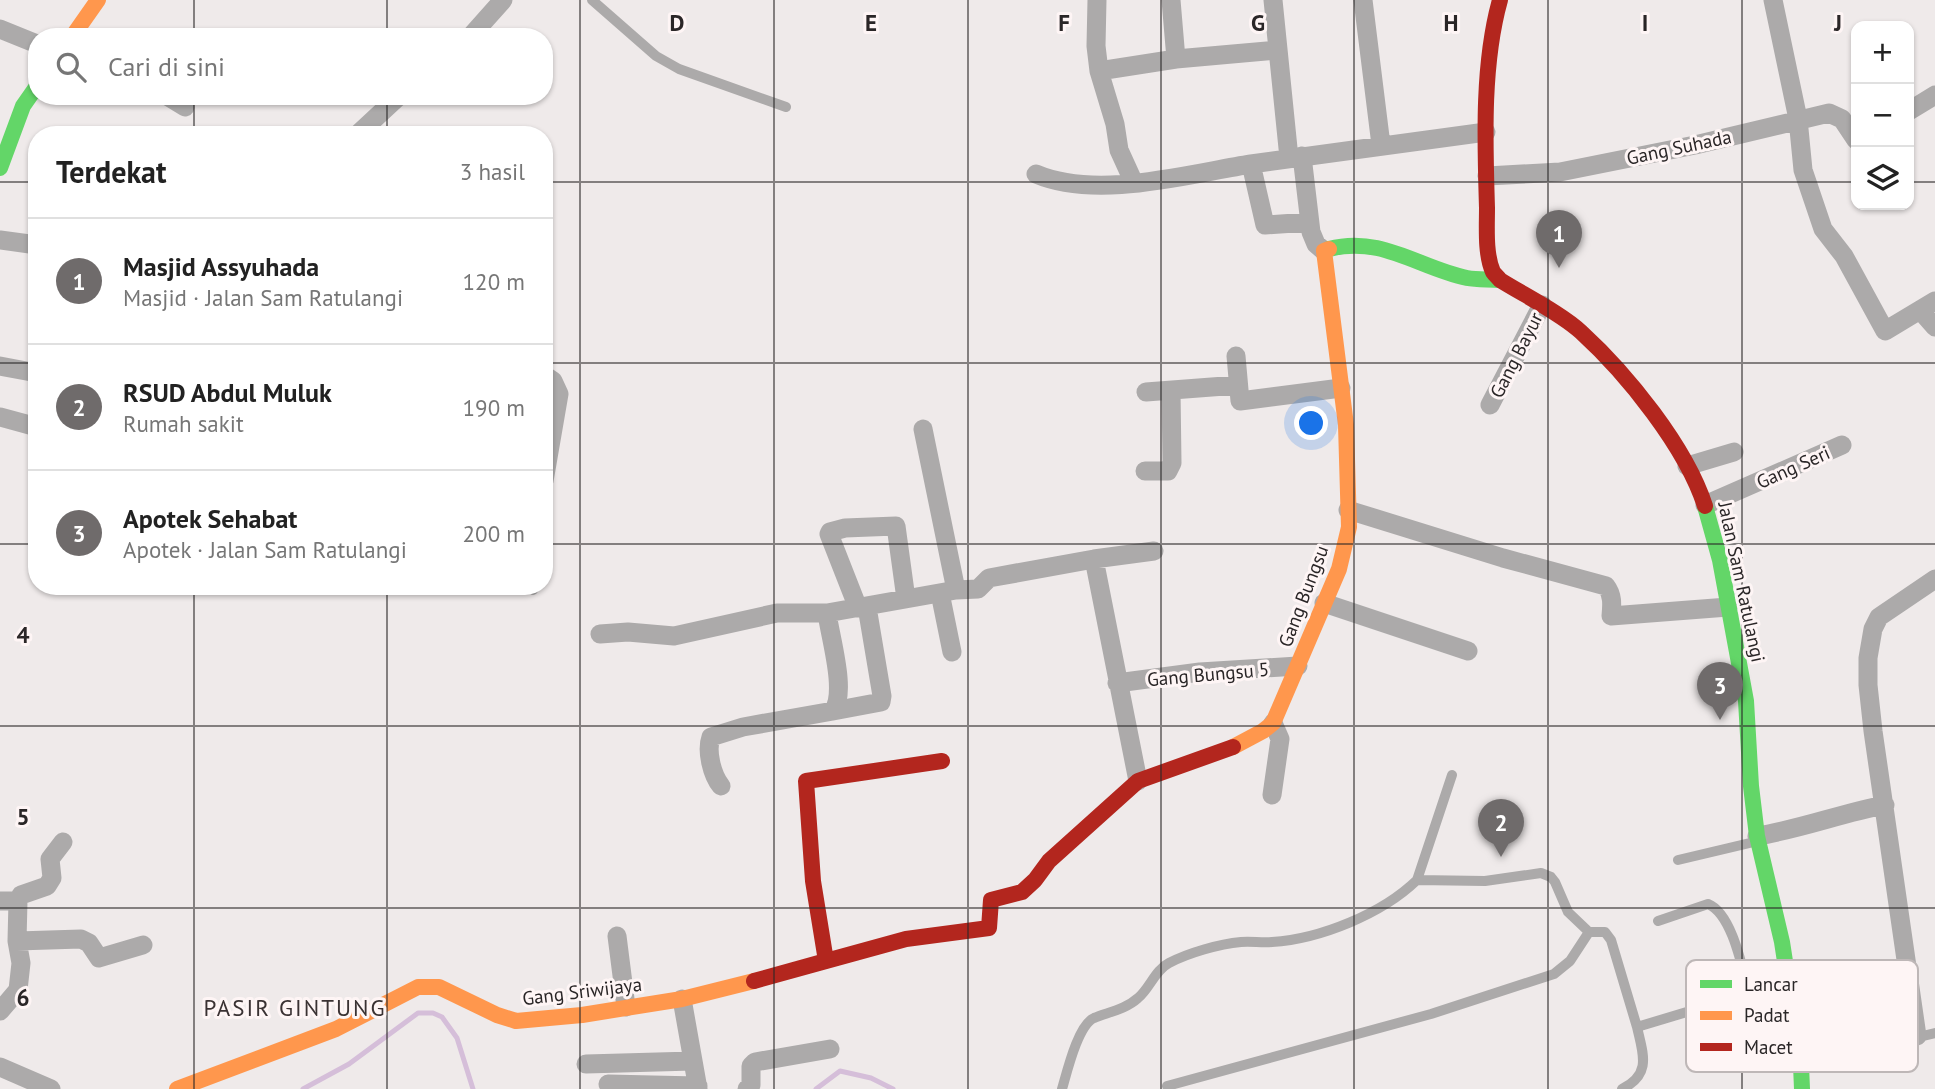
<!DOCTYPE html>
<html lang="id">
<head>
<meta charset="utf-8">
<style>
	:root { --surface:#fff; --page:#f2f2f2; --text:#222; --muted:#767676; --line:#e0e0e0; --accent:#6f6b6b }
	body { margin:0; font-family:"PT Sans",sans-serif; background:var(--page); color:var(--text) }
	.controls { position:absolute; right:21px; top:21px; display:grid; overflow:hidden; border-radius:14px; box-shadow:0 2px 5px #0004 }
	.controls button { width:63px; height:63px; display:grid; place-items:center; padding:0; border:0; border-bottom:2px solid var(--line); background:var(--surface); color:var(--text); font:35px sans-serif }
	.you { position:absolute; left:1312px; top:424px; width:24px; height:24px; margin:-18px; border:5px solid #fff; border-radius:50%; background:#1a73e8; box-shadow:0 0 0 10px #1a73e833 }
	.badge { display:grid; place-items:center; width:46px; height:46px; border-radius:50%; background:var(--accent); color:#fff; font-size:23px; font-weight:700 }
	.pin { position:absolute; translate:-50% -58px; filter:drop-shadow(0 2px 4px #0008) }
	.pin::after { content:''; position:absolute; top:37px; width:24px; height:21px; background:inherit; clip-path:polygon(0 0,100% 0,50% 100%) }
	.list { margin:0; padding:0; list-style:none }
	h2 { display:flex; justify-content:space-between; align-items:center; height:91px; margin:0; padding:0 28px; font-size:30px }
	h2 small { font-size:23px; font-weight:400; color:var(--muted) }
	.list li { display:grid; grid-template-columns:46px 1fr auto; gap:21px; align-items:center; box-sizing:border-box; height:126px; padding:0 28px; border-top:2px solid var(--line) }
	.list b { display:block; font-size:26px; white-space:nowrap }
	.list p { margin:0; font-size:23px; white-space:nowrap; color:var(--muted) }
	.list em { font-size:23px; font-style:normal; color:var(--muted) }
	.icon { flex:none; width:38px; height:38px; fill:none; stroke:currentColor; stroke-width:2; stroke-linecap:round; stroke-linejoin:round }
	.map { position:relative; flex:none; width:1935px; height:1089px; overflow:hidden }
	.search { position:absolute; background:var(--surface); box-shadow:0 2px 5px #0004; left:28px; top:28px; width:525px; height:77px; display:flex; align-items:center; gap:18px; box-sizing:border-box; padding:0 24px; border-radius:28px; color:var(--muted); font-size:26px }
	.panel { position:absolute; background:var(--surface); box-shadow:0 2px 5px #0004; left:28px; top:126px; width:525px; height:469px; border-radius:28px }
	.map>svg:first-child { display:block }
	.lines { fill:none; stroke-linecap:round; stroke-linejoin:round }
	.stream { stroke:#d5bed9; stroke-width:5 }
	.lane { stroke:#acaaaa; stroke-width:10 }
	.street { stroke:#acaaaa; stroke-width:19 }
	.fast { stroke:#63d668; stroke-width:16 }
	.slow { stroke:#ff974d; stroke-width:16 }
	.jam { stroke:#b3261e; stroke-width:16 }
	.grid { fill:none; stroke:#2a2627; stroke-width:2; stroke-opacity:0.55 }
	.labels { text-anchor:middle; stroke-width:6; stroke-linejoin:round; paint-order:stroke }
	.street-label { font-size:19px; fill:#2a2627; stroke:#fef5f5 }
	.quarter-label { font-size:23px; letter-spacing:2px; fill:#3a3233; stroke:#fef5f5 }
	.key { fill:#fef5f5; stroke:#beb7b7; stroke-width:2 }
	.key-label { font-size:19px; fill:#2a2627 }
	.grid-label { font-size:23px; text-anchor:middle; font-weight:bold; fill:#2a2627; stroke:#fef5f5; stroke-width:6; stroke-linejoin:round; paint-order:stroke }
</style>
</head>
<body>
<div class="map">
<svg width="1935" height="1089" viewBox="0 0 1935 1089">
	<rect width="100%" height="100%" fill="#efeaea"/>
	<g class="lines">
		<path class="stream" d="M303 1089 349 1064 418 1013H433L442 1017 457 1038 473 1089
			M816 1089 840 1071 871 1078 893 1089"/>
		<path class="lane" d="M592 0 656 56 679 69 786 107
			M533 590V586
			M1678 860 1754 842
			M1417 880 1452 775
			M1658 921 1708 904C1733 914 1743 972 1750 997
			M1709 1024 1789 999
			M1805 1064 1935 1033
			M1167 1086 1431 1014 1554 974 1570 961 1589 932H1605L1611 940 1637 1027
			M1062 1089C1067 1072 1078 1025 1094 1018 1109 1012 1126 1009 1138 998 1150 988 1155 970 1169 963 1188 953 1219 944 1241 942 1251 941 1262 943 1272 942 1320 939 1382 914 1417 880L1485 881 1541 873 1551 877 1555 882 1568 912 1589 932
			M1622 1089C1652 1074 1643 1054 1637 1027L1710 1005 1787 990"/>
		<path class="street" d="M1097 0 1096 46 1099 71 1115 124 1119 150 1134 183
			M1171 0 1176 59
			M1273 0 1289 158
			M1363 0 1381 145
			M1773 0 1798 119 1803 170 1823 229 1844 256 1885 331 1935 301
			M0 29 37 44
			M470 37 503 0
			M1099 71 1176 59 1277 50
			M167 96 185 107
			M1909 111 1935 95
			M357 135 399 96
			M1302 156 1311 232 1316 244 1324 251
			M1251 164 1486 132
			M1036 174C1097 200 1188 174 1251 164L1265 225 1309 222
			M1487 176 1560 172 1695 145 1829 113 1842 119 1856 140
			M0 240 37 245
			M1920 310 1935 327
			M1236 356 1240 401 1341 388
			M0 366 37 373
			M544 375 553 381 559 394 544 481
			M1146 392 1238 385
			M1490 405 1542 305
			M0 417 37 427
			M923 429 956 590
			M1687 466 1734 452
			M1145 471H1168L1172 463 1171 391
			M1705 505 1842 445
			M1348 510 1503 558 1606 586C1613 595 1612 605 1611 616L1728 607
			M1094 559 1138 781
			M940 593 952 652
			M1324 603 1468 651
			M858 608 829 534 830 532 845 528 896 526 906 599
			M600 634 628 632 674 636 777 613H827L956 590 978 589 989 578 1094 559 1154 551
			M1117 683 1200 672 1298 666
			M833 711 881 702 882 696 867 607
			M721 786C712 775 706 751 711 737L743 727 833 711C847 692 830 637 827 613
			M1272 795 1280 739 1273 723
			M1757 836C1801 829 1842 813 1885 805
			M0 901H18
			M18 901 21 895 47 886 52 878 50 859 63 842
			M617 936 626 1007
			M17 941 81 939 89 943 99 958 143 945
			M682 999 698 1089
			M0 1011 18 990 21 963 17 941 18 901
			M1917 1036 1873 731 1868 685V658L1873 629 1879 617 1935 579
			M586 1064 693 1061
			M0 1067 51 1089
			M608 1084 698 1086
			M747 1089 751 1085V1066L755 1062 830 1049"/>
		<path class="fast" d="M0 168 23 106 37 86
			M1329 249C1381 235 1419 268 1467 278 1477 280 1489 279 1500 280
			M1705 506 1720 560 1746 701 1751 786 1757 836 1782 942 1801 1065 1802 1089"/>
		<path class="slow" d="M72 37 98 0
			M1233 747 1263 731 1273 723 1339 569 1349 527 1346 425 1324 251 1329 249
			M177 1089 336 1029 418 987H439L497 1015 516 1021 582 1015 682 999 754 981"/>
		<path class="jam" d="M1500 0C1482 64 1485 142 1487 208 1487 227 1485 254 1493 272 1495 275 1498 277 1500 280 1524 295 1562 314 1581 332 1627 374 1686 447 1705 506
			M826 961 906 939 989 928 991 900 1022 892 1035 880 1049 861 1138 781 1233 747
			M754 981 826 961 813 881 806 781 942 761"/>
	</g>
	<path class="grid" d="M194 0V37M387 0V37M580 0V1089M774 0V1089M968 0V1089M1161 0V1089M1354 0V1089M1548 0V1089M1742 0V1089M194 96V135M387 96V135M0 182H37M544 182H1856M1909 182H1935M0 363H37M544 363H1935M0 544H37M544 544H1935M194 586V1089M387 586V1089M0 726H1935M0 908H1935"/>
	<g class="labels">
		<g class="street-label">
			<text transform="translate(1679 147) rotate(-12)" y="7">Gang Suhada</text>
			<text transform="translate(1516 355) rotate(-63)" y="7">Gang Bayur</text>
			<text transform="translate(1793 467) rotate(-24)" y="7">Gang Seri</text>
			<text transform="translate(1742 582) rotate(78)" y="7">Jalan Sam Ratulangi</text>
			<text transform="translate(1303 596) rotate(-69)" y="7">Gang Bungsu</text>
			<text transform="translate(1208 674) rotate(-5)" y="7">Gang Bungsu 5</text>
			<text transform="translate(582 991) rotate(-7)" y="7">Gang Sriwijaya</text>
		</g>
		<g class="quarter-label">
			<text x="295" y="1016">PASIR GINTUNG</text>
		</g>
	</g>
	<rect x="1686" y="960" width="232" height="112" rx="10" class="key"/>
	<rect x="1700" y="980" width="32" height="8" fill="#63d668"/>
	<rect x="1700" y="1011" width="32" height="9" fill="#ff974d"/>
	<rect x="1700" y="1043" width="32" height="8" fill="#b3261e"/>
	<g class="key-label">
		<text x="1744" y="991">Lancar</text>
		<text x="1744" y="1022">Padat</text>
		<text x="1744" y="1054">Macet</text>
	</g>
	<g class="grid-label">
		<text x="677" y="31">D</text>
		<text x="871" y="31">E</text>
		<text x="1064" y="31">F</text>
		<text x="1258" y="31">G</text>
		<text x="1451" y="31">H</text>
		<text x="1645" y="31">I</text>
		<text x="1838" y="31">J</text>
		<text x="23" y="643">4</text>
		<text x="23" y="825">5</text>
		<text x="23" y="1006">6</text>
	</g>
</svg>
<div class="controls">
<button>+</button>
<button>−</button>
<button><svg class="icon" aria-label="layers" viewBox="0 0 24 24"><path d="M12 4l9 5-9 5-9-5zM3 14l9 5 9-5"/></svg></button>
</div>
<div class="you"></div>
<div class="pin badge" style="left:1559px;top:268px">1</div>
<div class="pin badge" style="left:1501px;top:857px">2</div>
<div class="pin badge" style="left:1720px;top:720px">3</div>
<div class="search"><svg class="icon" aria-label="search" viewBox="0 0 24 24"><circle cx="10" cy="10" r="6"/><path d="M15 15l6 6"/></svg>Cari di sini</div>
<section class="panel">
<h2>Terdekat<small>3 hasil</small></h2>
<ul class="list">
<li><span class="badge">1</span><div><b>Masjid Assyuhada</b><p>Masjid · Jalan Sam Ratulangi</p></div><em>120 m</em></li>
<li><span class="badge">2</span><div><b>RSUD Abdul Muluk</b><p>Rumah sakit</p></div><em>190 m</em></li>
<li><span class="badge">3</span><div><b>Apotek Sehabat</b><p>Apotek · Jalan Sam Ratulangi</p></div><em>200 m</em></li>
</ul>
</section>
</div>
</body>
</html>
